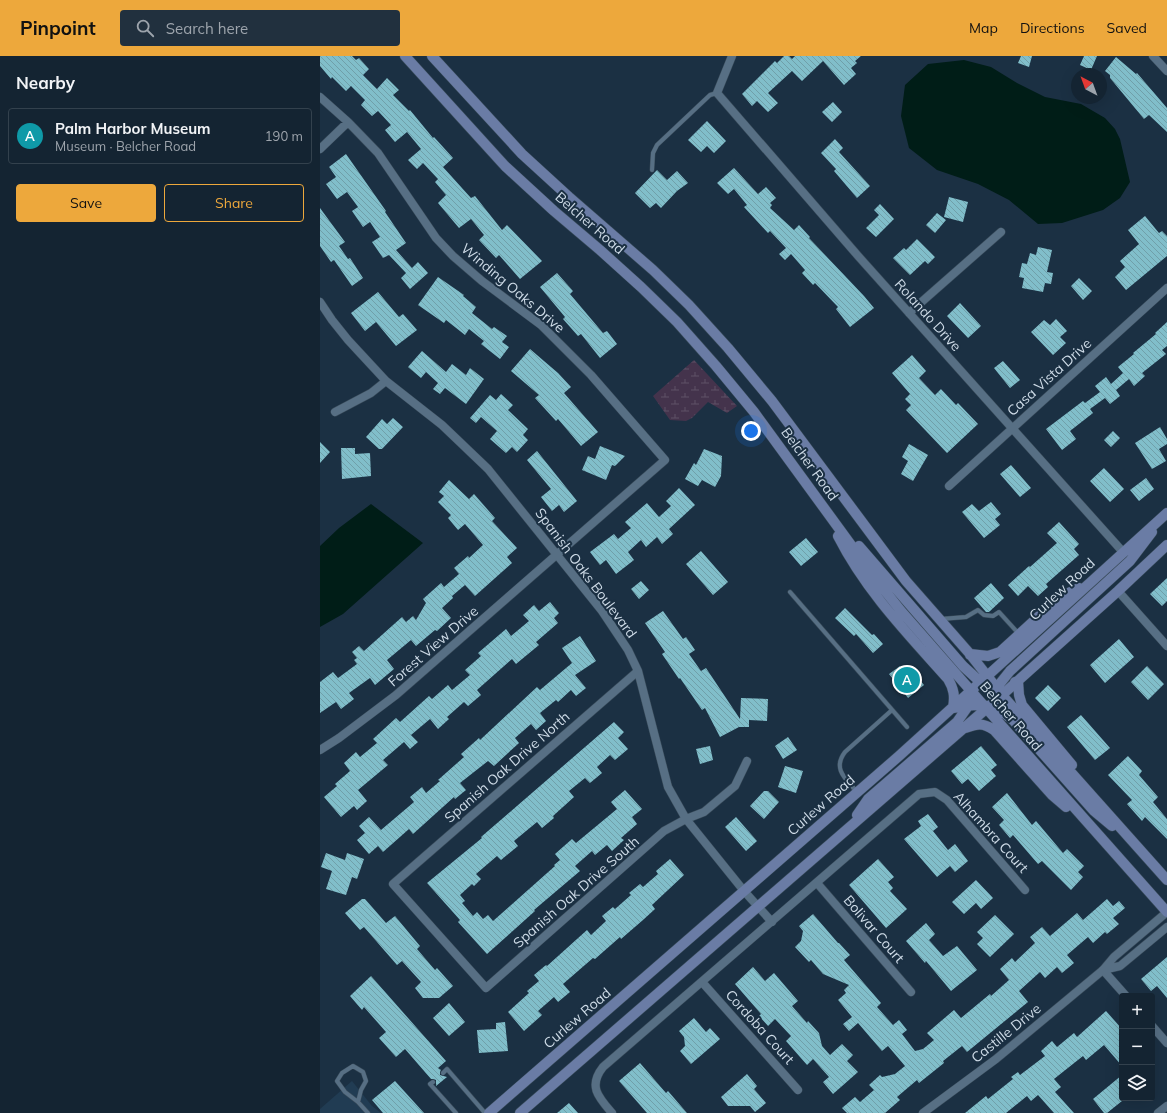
<!DOCTYPE html>
<html lang="en">
<head>
<meta charset="utf-8">
<style>
	:root { --surface:#142432; --page:#21303e; --text:#f1f3f6; --muted:#9da4ac; --line:#33414d; --accent:#eda83c }
	body { margin:0; font-family:Mulish,sans-serif; background:var(--page); color:var(--text) }
	.controls { position:absolute; right:12px; bottom:12px; display:grid; overflow:hidden; border-radius:4px; box-shadow:0 4px 16px #0002 }
	.controls button { width:36px; height:36px; display:grid; place-items:center; padding:0; border:0; border-bottom:1px solid var(--line); background:var(--surface); color:var(--text); font:20px sans-serif }
	.compass { position:absolute; left:751px; top:12px; width:36px; height:36px; border-radius:50%; background:var(--surface); box-shadow:0 4px 16px #0002; rotate:319deg }
	.you { position:absolute; left:431px; top:375px; width:14px; height:14px; margin:-10px; border:3px solid #fff; border-radius:50%; background:#1a73e8; box-shadow:0 0 0 6px #1a73e833 }
	.badge { display:grid; place-items:center; width:26px; height:26px; border-radius:50%; background:var(--accent); color:#fff; font-size:13px; font-weight:700 }
	.pin { position:absolute; translate:-50% -50%; border:2px solid #fff; box-shadow:0 1px 4px #0006 }
	.list { margin:0; padding:0; list-style:none }
	h2 { display:flex; justify-content:space-between; align-items:center; height:52px; margin:0; padding:0 16px; font-size:17px }
	h2 small { font-size:13px; font-weight:400; color:var(--muted) }
	.list li { display:grid; grid-template-columns:26px 1fr auto; gap:12px; align-items:center; box-sizing:border-box; height:56px; margin:0 8px 8px; padding:0 8px; border:1px solid var(--line); border-radius:4px }
	.list b { display:block; font-size:15px; white-space:nowrap }
	.list p { margin:0; font-size:13px; white-space:nowrap; color:var(--muted) }
	.list em { font-size:13px; font-style:normal; color:var(--muted) }
	.actions { display:flex; gap:8px; padding:12px 16px }
	.actions a { flex:1; padding:9px 0; border:1px solid var(--accent); border-radius:4px; text-align:center; font-size:14px; color:var(--accent) }
	.actions .main { background:var(--accent); color:#111 }
	.icon { flex:none; width:22px; height:22px; fill:none; stroke:currentColor; stroke-width:2; stroke-linecap:round; stroke-linejoin:round }
	.map { position:relative; flex:none; width:847px; height:1057px; overflow:hidden }
	header { display:flex; align-items:center; gap:24px; box-sizing:border-box; height:56px; padding:0 20px; background:var(--accent); color:#111 }
	header strong { font-size:19px }
	nav { display:flex; gap:22px; margin-inline-start:auto; font-size:14px }
	.search { width:280px; height:36px; background:var(--page); display:flex; align-items:center; gap:10px; box-sizing:border-box; padding:0 14px; border-radius:4px; color:var(--muted); font-size:15px }
	main { display:flex }
	aside { flex:1; background:var(--surface) }
	.map>svg:first-child { display:block }
	.built { fill:#213c53 }
	.wetland { fill:url(#wetland-marsh) }
	.water { fill:#001d17 }
	.building { fill:url(#building-back-hatch) }
	.lines { fill:none; stroke-linecap:round; stroke-linejoin:round }
	.lane-casing { stroke:#394b5a; stroke-width:5 }
	.street-casing { stroke:#394b5a; stroke-width:9 }
	.secondary-casing { stroke:#394b5a; stroke-width:11 }
	.lane { stroke:#576f84; stroke-width:4 }
	.street { stroke:#576f84; stroke-width:8 }
	.secondary { stroke:#6a7ca5; stroke-width:10 }
	.labels { text-anchor:middle; stroke-width:4; stroke-linejoin:round; paint-order:stroke }
	.street-label { font-size:14px; fill:#cedbe7; stroke:#1b3043 }
</style>
</head>
<body>
<header>
<strong>Pinpoint</strong>
<div class="search"><svg class="icon" aria-label="search" viewBox="0 0 24 24"><circle cx="10" cy="10" r="6"/><path d="M15 15l6 6"/></svg>Search here</div>
<nav><a>Map</a><a>Directions</a><a>Saved</a></nav>
</header>
<main>
<aside>
<h2>Nearby<small></small></h2>
<ul class="list">
<li><span class="badge" style="background:#0f9aa8">A</span><div><b>Palm Harbor Museum</b><p>Museum · Belcher Road</p></div><em>190 m</em></li>
</ul>
<div class="actions"><a class="main">Save</a><a>Share</a></div>
</aside>
<div class="map">
<svg width="847" height="1057" viewBox="0 0 847 1057">
	<defs>
		<pattern id="wetland-marsh" width="20" height="14" patternUnits="userSpaceOnUse"><rect width="20" height="14" fill="#44334c"/><path d="M1 5h8M5 5V1M11 12h8M15 12V8" fill="none" stroke="#5e5066"/></pattern>
		<pattern id="building-back-hatch" width="6" height="6" patternUnits="userSpaceOnUse"><rect width="6" height="6" fill="#81beca"/><path d="M-1 5l2 2M0 0l6 6M5-1l2 2" fill="none" stroke="#709fa9"/></pattern>
	</defs>
	<rect width="100%" height="100%" fill="#1b3043"/>
	<path class="built" d="M32 1025 52 1050 61 1057H0V1053Z"/>
	<path class="wetland" d="M374 304 417 350 407 357 388 346 372 362 366 365 350 364 333 340Z"/>
	<path class="water" d="M644 4 671 11 697 27 725 41 761 48 785 62 795 73 800 83 810 126 800 142 783 154 742 167 718 168 689 144 658 128 617 114 589 92 581 60 585 29 608 8Z
		M51 448 103 487 23 558 0 571V490L19 472Z"/>
	<path class="building" d="M0 0H32L36 4 39 2 49 13 43 19 57 33 67 22 79 34 73 39 89 55 90 54 113 82 114 81 133 102 123 111 151 142 155 140 182 174 187 169 222 205 200 223 179 199 176 202 159 184 164 179 151 163 139 172 118 147 126 139 115 126 118 123 103 107 97 113 88 104 101 93 87 76 75 86 65 74 71 69 58 55 52 60 41 49 45 44 31 30 26 35 12 21 11 23 0 10Z
		M464 0H469L472 3 475 0H541L535 5 537 7 531 12 536 18 524 29 503 5 482 25 472 15 448 37 458 47 448 56 437 45 432 50 422 38 455 5 457 7Z
		M701 0H712L709 11 698 7Z
		M764 0H777L771 14 760 9Z
		M796 1 816 18 817 17 847 52V76L829 59 824 63 790 22V19L785 15Z
		M513 46 522 56 512 66 502 56Z
		M387 65 406 85 394 97 387 90 381 96 368 84Z
		M515 83 523 92 519 96 550 130 537 142 514 115 516 113 501 97Z
		M26 98 66 155 65 156 86 187 76 194 92 212 98 206 108 217 90 233 81 222 86 217 69 199 63 202 52 186 60 181 50 166 43 171 32 155 38 151 27 136 17 143 6 128 16 121 9 111Z
		M414 112 438 138 446 131 456 142 450 147 452 149 450 152 474 174 479 169 490 181 489 182 544 240 554 252 530 271 516 253 518 251 495 227 493 229 482 217 485 214 471 198 465 204 459 198 466 192 450 175 448 177 424 151 427 149 414 133 408 138 397 127Z
		M337 114 347 124 357 115 368 127 357 135 341 152 336 147 330 152 315 137Z
		M629 141 648 146 643 166 624 161Z
		M560 148 574 163 556 181 546 172 559 159 554 154Z
		M0 152 25 186 19 190 28 203 30 202 43 222 32 230 14 204 11 206 0 190Z
		M617 157 626 164 615 177 606 169Z
		M825 160 839 177 842 175 847 180V200L806 234 795 221 805 211 800 205 819 188 808 174Z
		M597 183 615 201 608 208 605 205 590 219 573 202 584 192 586 194Z
		M718 191 732 194 727 216 733 217 731 228 725 227 723 236 702 232 704 222 699 221 702 207 707 208 710 197 716 199Z
		M237 217 253 235 250 238 283 277 287 275 297 288 280 302 261 278 258 280 243 263 245 261 220 231Z
		M118 221 144 239 143 240 156 251 152 257 172 273 174 271 187 280 182 286 189 291 180 303 161 288 164 285 149 273 145 279 126 264 124 267 98 249Z
		M759 222 772 235 763 244 751 230Z
		M58 236 79 261 83 258 97 274 76 290 56 266 45 275 31 257Z
		M640 247 661 270 648 282 627 260Z
		M736 263 747 275 740 281 746 287 733 299 711 276 724 264 730 269Z
		M847 266V290L842 294 846 298 822 317 825 320 814 330 809 323 796 334 800 340 790 348 785 342 770 353 773 357 750 375 756 383 742 394 726 373 763 345 765 347 780 336 775 330 786 321 791 328 803 317 798 311 814 298 813 297 836 278 835 277Z
		M210 293 238 317 251 331 244 337 278 376 261 390 238 363 236 365 215 342 219 339 191 315Z
		M102 295 126 316 132 308 146 319 150 312 164 323 146 348 125 332 120 338 113 333 118 327 106 316 101 322 88 311Z
		M592 299 606 315 599 322 615 339 621 333 636 349 638 347 658 368 627 397 586 354 591 349 585 343 590 338 572 317Z
		M683 305 700 324 690 332 674 312Z
		M181 338 193 349 188 354 208 373 203 379 208 384 197 396 192 391 186 397 170 383 177 375 161 361 156 367 150 362 170 339 176 344Z
		M73 362 83 371 62 393H59L46 381 62 363 67 368Z
		M840 371 847 383V388L839 393 846 405 832 413 815 387Z
		M793 375 800 382 791 391 784 384Z
		M0 386 10 396 0 407Z
		M589 388 608 399 593 425 581 418 588 405 582 401Z
		M280 390 305 400 295 410 292 409 286 424 262 414 268 400 275 403Z
		M21 392H35V398L50 397 51 420 22 423Z
		M384 393 402 400 401 420 395 431 382 424 378 430 365 423 374 407 376 409Z
		M217 395 257 445 244 456 239 449 232 455 221 441 231 433 207 404Z
		M691 409 711 432 700 441 680 418Z
		M784 412 804 433 790 446 770 425Z
		M826 422 834 433 819 445 810 434Z
		M129 424 149 443 154 438 175 462 172 465 197 492 187 501 192 507 155 540 145 529 132 540 133 542 122 552 131 562 117 575 115 574 96 590 91 584 67 604 74 613 55 629 50 622 29 637 34 643 21 653 16 646 0 657V626L13 616 18 622 37 608 34 604 37 602 32 596 39 590 44 595 82 561 86 566 93 560 96 564 106 547 103 543 121 527 124 531 139 518 134 512 148 500 149 502 163 489 145 468 138 474 128 462 131 459 118 446 124 440 119 436Z
		M359 432 375 449 349 473 353 478 342 488 337 481 326 491 321 484 308 496 314 504 296 518 286 504 280 509 270 496 294 478 298 483 311 472 305 466 327 447 339 461 351 450 346 445Z
		M671 446 681 458 675 463 680 469 664 482 642 456 652 448 659 455Z
		M739 466 759 488 754 493 759 499 726 528 728 531 718 540 708 530 698 540 688 529 709 510 710 511 737 487 727 477Z
		M486 482 498 496 481 510 469 496Z
		M381 495 408 526 393 539 366 508Z
		M847 522V545L842 550 830 538Z
		M321 525 329 534 319 543 311 533Z
		M671 527 684 542 669 556H666L654 542Z
		M230 546 239 557 234 562 238 567 216 586 219 589 196 608 192 603 157 634 161 639 148 650 144 646 127 661 129 663 118 673 110 663 91 679 98 686 90 693 84 686 63 704 68 709 38 734 47 745 37 754 34 750 21 761 4 741 17 730 15 728 30 715 24 707 36 696 40 701 57 687 53 683 76 662 80 666 109 640 112 643 128 629 132 634 150 619 145 614 161 600 158 597 186 573 191 580 209 565 203 559 214 549 219 555Z
		M525 552 552 579 554 578 563 588 553 597 536 578 534 580 515 562Z
		M343 555 363 583 366 581 375 594 369 598 381 615 386 612 420 663 421 642 448 643 447 665 429 664V671H419L400 681 385 652 382 654 360 622 359 623 342 598 345 596 325 567Z
		M260 580 276 605 255 619 266 632 256 640 251 634 238 646 236 644 220 657 226 665 216 674 211 668 195 682 199 687 174 710 168 705 140 727 146 734 135 743 134 741 93 778 89 773 63 796 58 790 49 798 37 784 45 777 39 770 49 761 61 774 94 746 90 741 102 731 106 737 120 725 118 724 144 701 141 698 159 682 160 684 217 631 220 634 252 607 242 592Z
		M799 583 814 601 785 627 770 609Z
		M580 610 585 616 590 611 604 629 588 642 569 618Z
		M827 610 844 628 828 644 811 626Z
		M728 629 741 642 728 655 715 642Z
		M761 659 790 692 775 704 747 671Z
		M294 666 304 676 298 682 308 693 295 704 290 699 277 711 282 717 270 727 265 722 249 735 254 741 233 760 234 762 222 772 217 766 194 785 198 790 181 804 177 800 156 818 161 823 154 830 152 828 140 839 145 845 142 847 153 860 157 856 163 863 168 859 173 865 235 810 234 809 240 804 235 798 252 783 256 787 297 753 291 746 305 734 322 753 312 761 317 768 301 782 304 784 292 795 287 789 275 799 272 795 255 810 260 815 214 854 215 855 167 898 138 866 140 864 107 827 162 782 161 781Z
		M468 681 477 694 463 703 455 690Z
		M390 690 393 704 380 708 376 693Z
		M661 690 677 709 671 714 676 720 659 735 648 723 642 728 631 715Z
		M808 700 822 715 819 719 838 741 833 746 847 763V783L825 761 822 765 807 748 812 744 788 719Z
		M465 710 483 715 476 737 458 731Z
		M444 735H448L459 746 444 763 430 750Z
		M687 737 712 769 716 765 743 797 747 793 764 810 758 816 763 821 751 834 722 805 718 808 693 779 690 782 679 769 684 764 672 751Z
		M608 758 618 771 613 775 628 794 635 788 648 805 635 816 630 810 617 821 584 783 601 770 598 765Z
		M416 761 437 785 426 795 405 771Z
		M6 797 25 804 27 797 44 803 37 823 32 821 26 839 6 833 12 815 1 811Z
		M350 803 364 819 332 849 335 853 323 864 301 883 300 881 275 903 273 902 243 928 250 936 238 946 234 941 218 955 222 959 204 975 188 956 209 937 207 935 219 925 214 919 226 909 227 910 267 874 271 879 286 865 282 860 293 851 295 853 311 839 309 837 320 828 323 831 338 818 336 815Z
		M558 803 574 821 568 826 573 832 570 835 587 853 566 872 529 829Z
		M656 824 673 842 661 853 656 847 644 858 632 846Z
		M42 843H45L66 867 75 860 100 890 97 893 115 914 117 912 133 930 119 942H103L95 932 101 926 82 905 77 909 44 871 40 874 25 857Z
		M787 843 793 850 799 845 805 852 793 862 799 868 787 878 785 876 773 887 768 881 747 899 754 907 742 917 737 911 725 922 720 916 699 935 708 946 647 996 642 990 623 1005 624 1007 599 1027 597 1024 577 1041 580 1044 565 1057H527L522 1052 535 1041 540 1046 554 1034 549 1029 560 1019 562 1021 575 1018 585 1010 568 990 562 995 538 967 529 975 523 968 532 961 518 944 526 937 524 934 529 929 503 918 491 904 489 906 475 891 481 885 483 875 479 870 493 858 518 887H519L530 899 524 904 561 947 557 951 573 969 579 964 587 974 582 978 595 995 603 993 614 984 607 977 634 954 641 962 670 938 671 940 689 924 680 913 692 902 695 906 715 887 710 881 722 871 730 880 757 857 763 864Z
		M675 859 694 878 670 901 657 888 663 882 657 876Z
		M606 867 615 878 609 884 623 900 637 890 657 914 631 935 606 905 605 907 586 885Z
		M847 901V942L837 930 831 935 821 923Z
		M433 911 445 925 454 917 478 945 472 950 487 967 488 965 499 977 502 990 510 999 522 988 533 999 527 1005 538 1016 513 1038 503 1026 509 1021 493 1003 487 1009 466 985 471 980 455 963 448 970 439 960 441 958 415 928Z
		M51 920 126 1005 118 1012 121 1014 120 1016V1019L127 1021 116 1030V1024L113 1023H111L85 993 76 1001 59 982 66 976 44 951 42 954 30 940Z
		M129 947 145 966 129 980 113 962Z
		M786 955 802 973V1010L784 989 766 1004 763 1000 734 1023 741 1031 735 1036 754 1057H734L718 1039 711 1045 707 1040 686 1057H645L666 1040 668 1043 693 1023 691 1021 698 1016 700 1019 725 1000 721 995 732 985 737 991 754 977 757 981Z
		M374 962 386 976 390 972 400 983 371 1008 360 995 365 990 364 981 359 975Z
		M185 966 188 995 159 997 157 974 176 973V967Z
		M320 1007 346 1037 348 1035 367 1057H327L299 1025Z
		M427 1018 437 1030 434 1033 446 1047 435 1056 430 1050H408L401 1041Z
		M802 1019V1045L787 1057H784L773 1043Z
		M75 1025 104 1057H63L52 1044Z
		M249 1047 258 1057H237Z"/>
	<g class="lines">
		<defs>
			<path id="lane" d="M332 114 333 97 337 89 390 39 397 37
				M470 536 587 671
				M621 563 646 561 658 554 664 559 673 560 679 556 699 578
				M537 736C526 723 512 713 525 696L572 654
				M123 1017 127 1013 165 1057
				M113 1026 110 1028 136 1057
				M38 1046 41 1034 46 1025 43 1016 33 1010 22 1017 17 1025 25 1036 38 1046 48 1057"/>
			<path id="street" d="M412 0 397 37 539 201 803 496
				M833 0 847 15
				M0 41 28 66 58 97 116 182 133 200 162 225 221 269 271 319 345 404 76 639 19 682 0 694
				M0 93 28 66
				M0 246 12 264 28 284 66 325 122 369 168 413 282 555 308 594 318 615 348 731 366 763 424 835 452 866
				M589 257 681 176
				M15 356 51 337 66 325
				M629 430 847 232
				M798 535 847 590
				M318 615 73 828 166 932 344 775 366 763 384 756 415 730 427 705
				M497 827 591 936
				M783 914 800 910 847 871
				M783 914 806 940
				M382 926 478 1034
				M832 970 847 987
				M292 1057C278 1041 268 1030 283 1011L599 738 615 736 627 744 705 834
				M603 1057 676 1003 783 914 794 901 847 856
				M838 1057 847 1050"/>
			<path id="secondary" d="M85 0 185 110 234 155 280 194 321 231 357 266 396 310 434 356 558 526 581 555 666 652 847 856
				M112 0 202 98 249 141 333 214 369 249 408 292 452 345 586 525 650 598 682 639 847 824
				M518 480C546 535 587 577 628 623 634 633 635 640 633 652 660 647 670 646 693 664L774 755 792 770
				M539 490 643 610 656 622 668 628
				M650 599V598L668 600 680 596 740 541 759 532
				M695 626 698 625 699 639 702 649 752 709
				M676 637 678 630 690 615 810 505 832 476
				M645 672C657 668 662 666 674 674L732 739 746 751
				M537 759 548 743 637 666 651 646
				M169 1057 579 700 847 457
				M200 1057 682 639 798 535 847 489"/>
		</defs>
		<use href="#lane" class="lane-casing"/>
		<use href="#street" class="street-casing"/>
		<use href="#secondary" class="secondary-casing"/>
		<use href="#lane" class="lane"/>
		<use href="#street" class="street"/>
		<use href="#secondary" class="secondary"/>
	</g>
	<g class="labels">
		<g class="street-label">
			<text transform="translate(270 167) rotate(41)" y="5">Belcher Road</text>
			<text transform="translate(193 232) rotate(40)" y="5">Winding Oaks Drive</text>
			<text transform="translate(608 259) rotate(48)" y="5">Rolando Drive</text>
			<text transform="translate(729 321) rotate(-42)" y="5">Casa Vista Drive</text>
			<text transform="translate(490 408) rotate(54)" y="5">Belcher Road</text>
			<text transform="translate(266 517) rotate(53)" y="5">Spanish Oaks Boulevard</text>
			<text transform="translate(742 533) rotate(-43)" y="5">Curlew Road</text>
			<text transform="translate(113 590) rotate(-41)" y="5">Forest View Drive</text>
			<text transform="translate(691 660) rotate(49)" y="5">Belcher Road</text>
			<text transform="translate(187 711) rotate(-41)" y="5">Spanish Oak Drive North</text>
			<text transform="translate(501 749) rotate(-41)" y="5">Curlew Road</text>
			<text transform="translate(671 776) rotate(48)" y="5">Alhambra Court</text>
			<text transform="translate(256 836) rotate(-41)" y="5">Spanish Oak Drive South</text>
			<text transform="translate(554 873) rotate(49)" y="5">Bolivar Court</text>
			<text transform="translate(257 962) rotate(-41)" y="5">Curlew Road</text>
			<text transform="translate(440 971) rotate(48)" y="5">Cordoba Court</text>
			<text transform="translate(686 977) rotate(-39)" y="5">Castille Drive</text>
		</g>
	</g>
</svg>
<div class="controls">
<button>+</button>
<button>−</button>
<button><svg class="icon" aria-label="layers" viewBox="0 0 24 24"><path d="M12 4l9 5-9 5-9-5zM3 14l9 5 9-5"/></svg></button>
</div>
<svg class="compass" viewBox="-18 -18 36 36"><path d="M0-13l5 13h-10z" fill="#e53935"/><path d="M0 13l5-13h-10z" fill="#9da4ac"/></svg>
<div class="you"></div>
<div class="pin badge" style="left:587px;top:624px;background:#0f9aa8">A</div>
</div>
</main>
</body>
</html>
